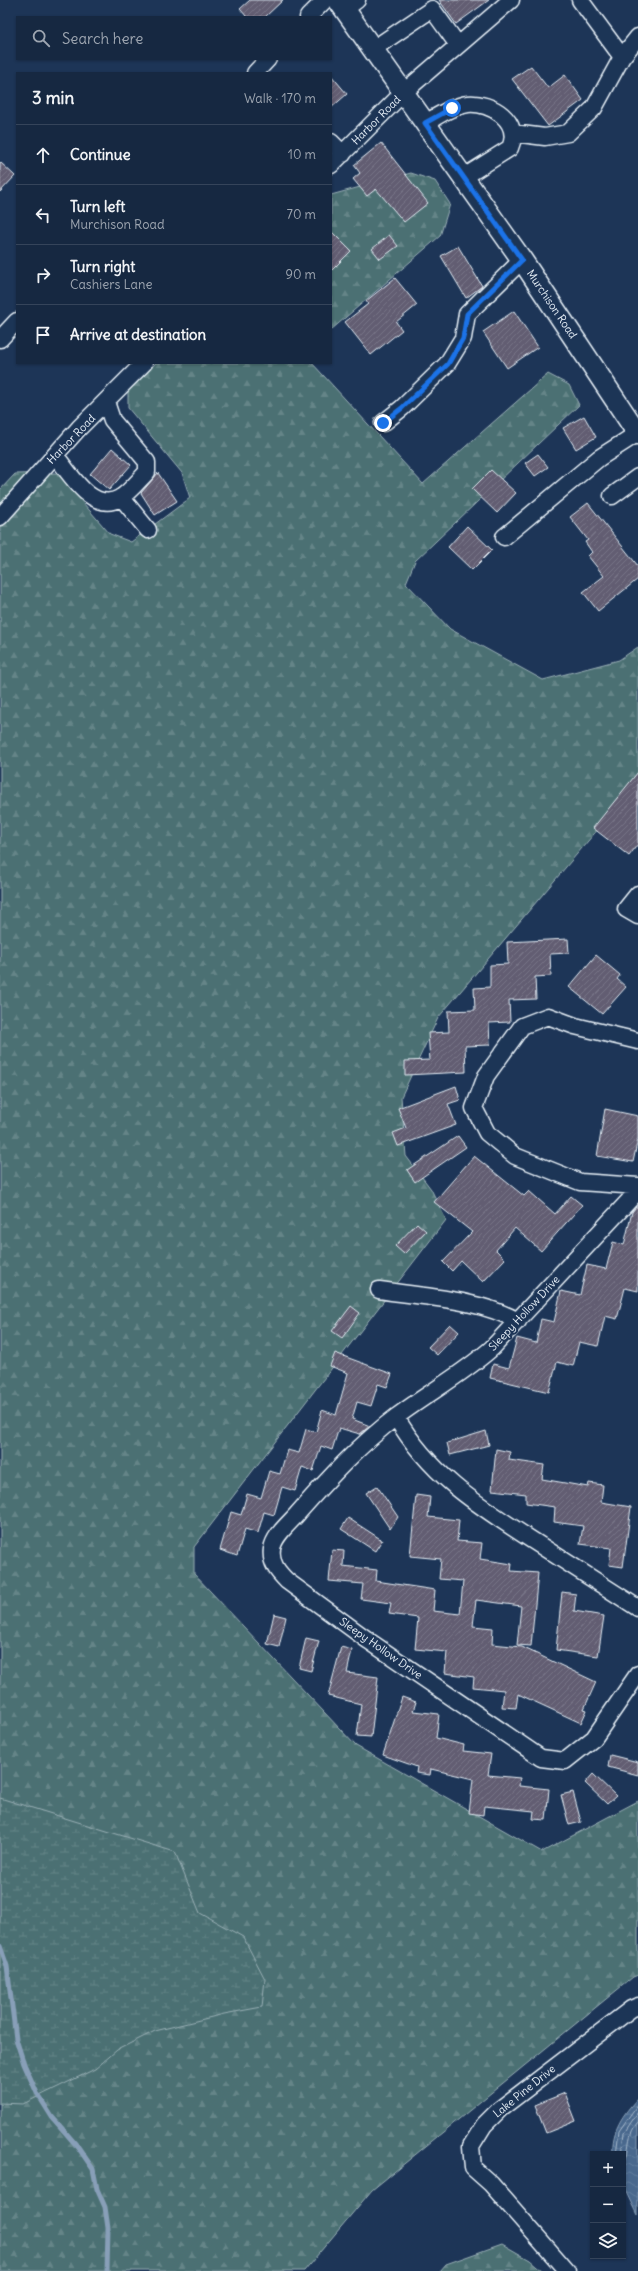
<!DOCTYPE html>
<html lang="en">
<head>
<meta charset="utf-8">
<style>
	:root { --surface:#162841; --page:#1f3048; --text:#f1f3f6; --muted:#9ea6b1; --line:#35445a }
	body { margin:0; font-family:Delius,sans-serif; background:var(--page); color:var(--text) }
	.controls { position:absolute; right:12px; bottom:12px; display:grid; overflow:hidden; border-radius:0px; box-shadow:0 1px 3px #0004 }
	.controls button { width:36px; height:36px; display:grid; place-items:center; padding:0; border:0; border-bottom:1px solid var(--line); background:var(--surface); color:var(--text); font:20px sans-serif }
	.stop { position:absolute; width:12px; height:12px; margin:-9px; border:3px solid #1a73e8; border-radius:50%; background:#fff }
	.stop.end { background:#1a73e8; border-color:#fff; box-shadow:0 1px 4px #0008 }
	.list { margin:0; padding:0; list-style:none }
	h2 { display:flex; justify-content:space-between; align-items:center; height:52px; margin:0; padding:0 16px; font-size:17px }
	h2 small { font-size:13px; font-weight:400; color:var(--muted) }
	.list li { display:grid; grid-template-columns:26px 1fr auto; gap:12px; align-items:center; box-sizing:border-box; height:60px; padding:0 16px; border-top:1px solid var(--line) }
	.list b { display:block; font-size:15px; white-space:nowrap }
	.list p { margin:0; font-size:13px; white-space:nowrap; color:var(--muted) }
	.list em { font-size:13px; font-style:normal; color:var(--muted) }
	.icon { flex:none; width:22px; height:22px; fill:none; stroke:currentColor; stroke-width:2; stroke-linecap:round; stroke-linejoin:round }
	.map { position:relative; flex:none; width:638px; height:2271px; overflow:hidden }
	.search { position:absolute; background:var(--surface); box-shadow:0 1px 3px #0004; left:16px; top:16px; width:316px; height:44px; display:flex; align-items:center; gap:10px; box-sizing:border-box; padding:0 14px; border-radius:0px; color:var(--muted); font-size:15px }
	.panel { position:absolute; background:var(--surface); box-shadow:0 1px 3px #0004; left:16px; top:72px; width:316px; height:292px; border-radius:0px }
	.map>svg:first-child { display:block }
	.forest { fill:url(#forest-firs); stroke:#9ab0b6 }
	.wetland { fill:url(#wetland-marsh); stroke:#9ab0b6 }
	.water { fill:url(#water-waves); stroke:#889fb8 }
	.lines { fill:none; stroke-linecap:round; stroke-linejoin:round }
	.shore { stroke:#a8bacd; stroke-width:1 }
	.stream { stroke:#889fb8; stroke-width:5 }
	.building { fill:url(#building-hatch); stroke:#e8f1f8 }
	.minor-casing { stroke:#e8f1f8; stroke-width:19 }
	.major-casing { stroke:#e8f1f8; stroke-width:23 }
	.minor { stroke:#1d3557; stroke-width:16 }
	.major { stroke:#1d3557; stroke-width:20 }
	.route { stroke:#1a73e8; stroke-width:5 }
	.labels { text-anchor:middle; stroke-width:4; stroke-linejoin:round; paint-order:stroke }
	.street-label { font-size:11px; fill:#e8f1f8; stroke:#1d3557 }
</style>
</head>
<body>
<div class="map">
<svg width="638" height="2271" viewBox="0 0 638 2271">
	<defs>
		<pattern id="forest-firs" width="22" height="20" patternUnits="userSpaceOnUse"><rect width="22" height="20" fill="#4b7073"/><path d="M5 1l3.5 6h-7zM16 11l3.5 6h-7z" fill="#658588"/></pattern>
		<pattern id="wetland-marsh" width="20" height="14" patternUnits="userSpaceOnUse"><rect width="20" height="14" fill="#4b7073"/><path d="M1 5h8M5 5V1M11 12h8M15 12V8" fill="none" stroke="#658588"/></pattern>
		<pattern id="water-waves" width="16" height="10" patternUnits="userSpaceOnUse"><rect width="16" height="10" fill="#48688d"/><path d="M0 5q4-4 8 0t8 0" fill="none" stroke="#627e9e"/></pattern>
		<pattern id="building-hatch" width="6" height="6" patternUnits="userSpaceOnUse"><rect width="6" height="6" fill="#625d72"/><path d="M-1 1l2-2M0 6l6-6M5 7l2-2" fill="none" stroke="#787587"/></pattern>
	</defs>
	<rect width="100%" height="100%" fill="#1d3557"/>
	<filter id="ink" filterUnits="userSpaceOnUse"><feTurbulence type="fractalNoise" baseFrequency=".025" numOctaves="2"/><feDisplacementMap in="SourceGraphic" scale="8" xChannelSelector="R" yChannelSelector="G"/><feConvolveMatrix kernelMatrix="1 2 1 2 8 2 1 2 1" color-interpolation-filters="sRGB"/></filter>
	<g filter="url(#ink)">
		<path class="forest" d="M411 173 435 181 450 204 440 236 331 330V195Z
			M156 363H312L423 484 548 374 569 385 579 405 415 561 406 583 450 629 543 680 619 660 638 647V782L438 1018 401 1097 406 1156 431 1189 446 1220 194 1547V1574L356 1746 542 1852 638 1801V1975L633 1977 372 2190 304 2271H0V490L15 474 57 473 110 534 131 542 190 498 182 473 128 408V390Z
			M502 2244 530 2260 543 2271H440L446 2264Z"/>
		<path class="wetland" d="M0 1798 175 1852 200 1913 243 1937 265 1979 262 2007 224 2014 155 2031 117 2050 95 2069 23 2104 0 2103Z"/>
		<path class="water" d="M638 2098V2215L623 2184V2154H613C611 2131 623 2114 638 2098Z"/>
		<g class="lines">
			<path class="shore" d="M616 2154 619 2131 638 2104
				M621 2154 624 2133 638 2112
				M623 2164C632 2153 624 2138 638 2122"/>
			<path class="stream" d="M0 1946 7 1966 16 2039 24 2064 37 2093 52 2117 78 2147 93 2169 97 2189 105 2207 108 2228 107 2271"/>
		</g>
		<path class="building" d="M250 0H283L265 17H247L240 9Z
			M439 0H489L456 24Z
			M531 66 548 88 565 75 583 100 548 126 512 79Z
			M331 75 347 94 331 108Z
			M381 143 428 203 404 222 376 189 367 196 353 179 360 173 354 165Z
			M0 162 15 176 0 192Z
			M331 231 351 251 331 271Z
			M389 235 398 246 380 259 372 249Z
			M458 246 482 286 466 298 441 256Z
			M395 278 417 305 396 322 402 330 371 355 345 322 368 304 366 301Z
			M514 311 538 347 507 368 483 332Z
			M584 416 596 437 576 449 563 428Z
			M112 448 131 465 109 490 90 474Z
			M538 454 548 467 535 476 525 463Z
			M491 470 516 493 497 513 472 489Z
			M158 473 177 501 155 515 141 493Z
			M588 503 638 566V579L598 611 583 592 604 576 588 556 592 552 585 542 588 540 570 517Z
			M467 526 492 550 472 570 448 547Z
			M638 772V844L629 856 593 828Z
			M568 939 569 953 550 954 551 976 535 977 536 999 509 1000 510 1022 489 1023 490 1045 465 1046 466 1072 405 1075V1061L430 1060 428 1033 449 1032 448 1011 475 1010 474 988 490 987V965L508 964 507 942Z
			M596 955 620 975 617 979 626 987 602 1014 569 987Z
			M456 1086 460 1100 448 1104 456 1125 398 1146 393 1133 406 1128 398 1108Z
			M605 1109 638 1116V1139L633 1162 597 1156Z
			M458 1136 466 1147 415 1182 407 1170Z
			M474 1156 524 1196 529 1191 555 1214 571 1196 582 1205 541 1251 515 1228 496 1250 505 1259 483 1282 461 1261 452 1271 443 1262 472 1232 434 1202Z
			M636 1207H638V1291L625 1288 617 1319 605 1316 598 1346 579 1342 573 1366 557 1362 549 1392 490 1378 493 1364 509 1368 517 1338 536 1343 541 1319 554 1322 561 1291 580 1295 587 1265 606 1269 613 1242 624 1245 632 1212Z
			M417 1223 426 1231 404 1254 395 1246Z
			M351 1306 360 1313 342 1338 332 1331Z
			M450 1324 459 1332 437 1355 428 1347Z
			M335 1353 392 1374 387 1387 378 1384 371 1406 357 1402 352 1419 370 1426 360 1434 339 1428 332 1450 321 1446 313 1471 302 1467 295 1491 282 1487 274 1515 264 1512 258 1533 245 1529 237 1556 220 1550 231 1512 241 1515 247 1494 261 1498 269 1471 280 1474 287 1450 299 1453 306 1429 316 1432 322 1410 336 1415 348 1373 330 1366Z
			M486 1431 489 1445 450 1455 447 1443Z
			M496 1449 510 1452 509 1460 544 1465 542 1479 588 1487 589 1483 603 1485 601 1502 631 1507 623 1567 609 1565 611 1548 580 1544 583 1526 554 1522 555 1507 526 1503V1494L492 1490Z
			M377 1486 398 1517 390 1529 366 1493Z
			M416 1495 430 1497 428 1517 459 1520 457 1541 482 1543 480 1559 512 1564 511 1571 538 1573 531 1646 517 1645 521 1606 476 1600 473 1626 493 1628 492 1644 522 1647 596 1682 584 1709 587 1710 581 1723 518 1694 516 1708 502 1707 504 1690 473 1687 474 1677 445 1673 447 1652 415 1649 418 1618 389 1614 391 1603 361 1599 363 1584 329 1581 332 1550 344 1551 343 1566 377 1570 376 1581 435 1590 433 1611 460 1614 463 1581 439 1579 441 1559 410 1556Z
			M348 1518 382 1540 375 1551 341 1529Z
			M562 1592 576 1594 574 1611 604 1616 598 1656 556 1650Z
			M274 1614 286 1617 279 1647 267 1644Z
			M306 1638 319 1641 311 1671 299 1668Z
			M341 1647 352 1650 347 1673 378 1677 371 1737 357 1736 361 1704 328 1696Z
			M402 1697 416 1702 413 1711 439 1714 436 1738 464 1745 463 1751 491 1754 488 1775 520 1778 519 1786 549 1789 546 1820 533 1819 534 1811 484 1806 483 1815 469 1813 473 1779 431 1769 430 1775 416 1773 417 1767 383 1755Z
			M610 1755 638 1762V1775L608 1767Z
			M593 1774 616 1796 607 1804 585 1783Z
			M573 1792 581 1822 569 1825 561 1795Z
			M565 2093 576 2121 546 2133 535 2105Z"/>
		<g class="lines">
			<defs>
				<path id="minor" d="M580 0 622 57
					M345 9 357 0
					M308 17 325 0
					M373 49 432 9 458 45
					M255 73 268 59
					M425 123C438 116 452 106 468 104 491 102 522 121 510 148L464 177
					M513 133 545 137 568 133 594 108 622 57 638 37
					M331 142 343 154
					M331 165 404 92 511 0
					M0 339 17 321
					M383 423 402 408 447 364 463 338 467 314 522 260
					M55 455C70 473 92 514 120 498 130 492 139 480 147 472V462L112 420 106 402
					M612 496 638 477
					M121 497 148 530
					M0 517 79 428 144 363
					M504 537 599 458 638 433
					M638 894 626 909 638 916
					M638 1041 575 1026 548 1016 522 1026 486 1076 474 1108 487 1133 515 1156 580 1182 638 1186
					M638 1191 492 1348C463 1374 428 1393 396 1417 360 1444 328 1479 298 1513 290 1523 274 1535 272 1549 270 1563 278 1572 287 1581L369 1641 541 1758 565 1761 594 1738 638 1674
					M379 1290C423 1297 479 1299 518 1321
					M396 1417C430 1476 479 1506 535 1542 569 1564 604 1586 638 1608
					M567 2271 491 2184 473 2168 471 2146 484 2125 500 2109 631 2009 638 2006"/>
				<path id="major" d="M338 0 522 260 638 434"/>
			</defs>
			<use href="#minor" class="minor-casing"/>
			<use href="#major" class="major-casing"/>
			<use href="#minor" class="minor"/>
			<use href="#major" class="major"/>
		</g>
	</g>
	<g class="lines" filter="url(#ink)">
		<path class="route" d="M383 423 402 408 448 364 463 338 467 314 522 260 425 123 452 108"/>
	</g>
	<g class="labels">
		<g class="street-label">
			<text transform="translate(376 120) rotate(-45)" y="4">Harbor Road</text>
			<text transform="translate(552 304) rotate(56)" y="4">Murchison Road</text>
			<text transform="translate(71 439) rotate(-46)" y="4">Harbor Road</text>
			<text transform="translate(524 1313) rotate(-47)" y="4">Sleepy Hollow Drive</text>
			<text transform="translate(381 1648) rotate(35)" y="4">Sleepy Hollow Drive</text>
			<text transform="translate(524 2091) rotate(-39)" y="4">Lake Pine Drive</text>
		</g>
	</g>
</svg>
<div class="controls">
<button>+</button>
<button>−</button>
<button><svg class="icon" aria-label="layers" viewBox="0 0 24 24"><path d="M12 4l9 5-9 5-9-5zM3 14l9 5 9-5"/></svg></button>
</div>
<div class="stop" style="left:452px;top:108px"></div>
<div class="stop end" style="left:383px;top:423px"></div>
<div class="search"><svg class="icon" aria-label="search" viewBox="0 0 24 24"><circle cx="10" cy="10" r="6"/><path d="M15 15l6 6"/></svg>Search here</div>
<section class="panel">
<h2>3 min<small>Walk · 170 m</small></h2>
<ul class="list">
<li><svg class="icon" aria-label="ahead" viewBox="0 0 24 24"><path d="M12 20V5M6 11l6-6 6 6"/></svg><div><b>Continue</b></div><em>10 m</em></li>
<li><svg class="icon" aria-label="left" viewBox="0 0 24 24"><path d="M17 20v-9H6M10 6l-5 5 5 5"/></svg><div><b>Turn left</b><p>Murchison Road</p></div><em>70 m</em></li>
<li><svg class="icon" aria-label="right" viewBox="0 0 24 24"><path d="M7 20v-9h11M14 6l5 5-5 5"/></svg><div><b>Turn right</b><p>Cashiers Lane</p></div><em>90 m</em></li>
<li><svg class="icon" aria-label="arrive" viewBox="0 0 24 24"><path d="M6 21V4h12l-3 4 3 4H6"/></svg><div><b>Arrive at destination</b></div></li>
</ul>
</section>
</div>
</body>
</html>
